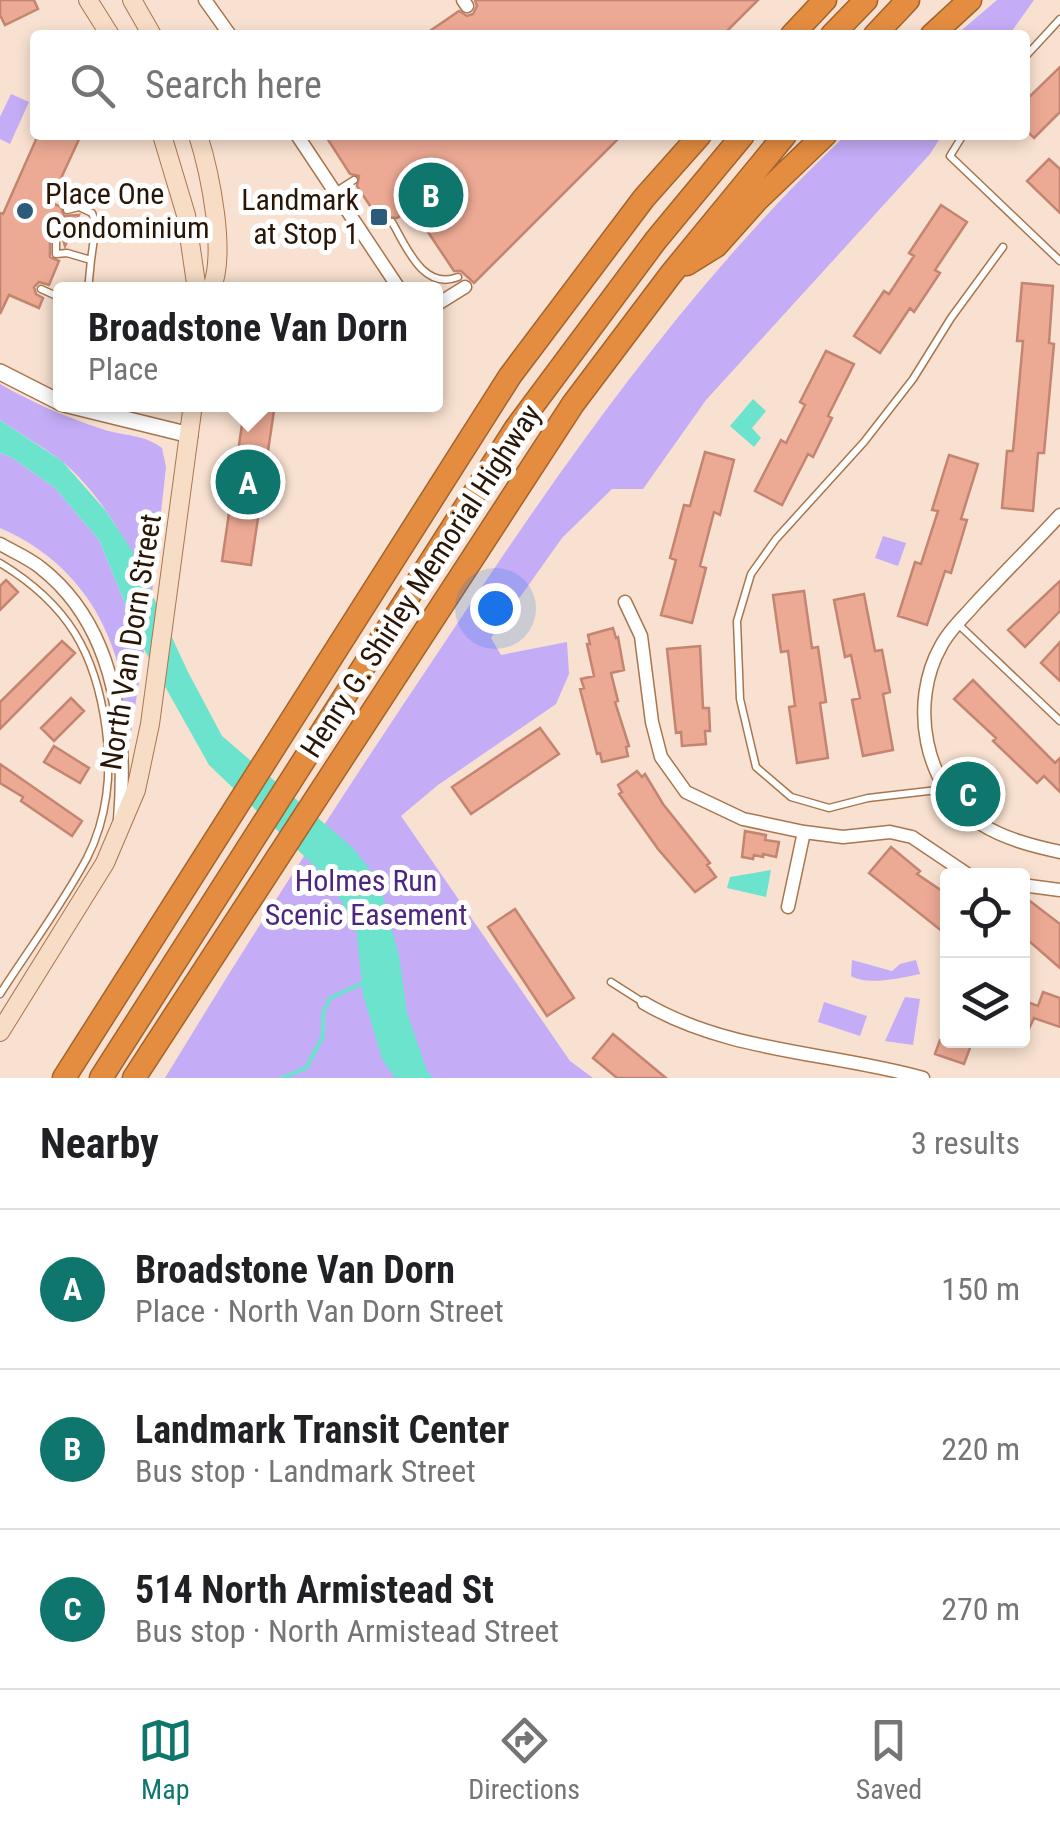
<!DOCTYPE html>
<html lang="en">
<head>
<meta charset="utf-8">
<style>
	:root { --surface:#fff; --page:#f2f2f2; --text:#202124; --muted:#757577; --line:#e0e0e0; --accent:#0f766e }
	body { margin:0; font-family:"Roboto Condensed",sans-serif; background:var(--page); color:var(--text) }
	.controls { position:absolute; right:30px; bottom:30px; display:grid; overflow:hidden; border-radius:10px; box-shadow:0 5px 15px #0003 }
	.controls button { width:90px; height:90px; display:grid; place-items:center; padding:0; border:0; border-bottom:2px solid var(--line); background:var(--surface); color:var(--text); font:50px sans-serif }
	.you { position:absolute; left:495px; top:608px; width:35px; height:35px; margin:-25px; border:8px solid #fff; border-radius:50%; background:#1a73e8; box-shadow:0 0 0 15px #1a73e833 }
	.badge { display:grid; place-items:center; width:65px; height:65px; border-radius:50%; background:var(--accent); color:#fff; font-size:32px; font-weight:700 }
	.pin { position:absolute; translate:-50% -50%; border:5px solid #fff; box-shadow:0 2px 10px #0006 }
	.popup { position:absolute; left:53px; top:282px; width:390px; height:130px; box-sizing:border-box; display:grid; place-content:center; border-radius:10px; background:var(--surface); filter:drop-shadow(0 2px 8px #0005); font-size:32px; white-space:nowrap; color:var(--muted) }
	.popup b { font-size:38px; color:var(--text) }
	.popup::after { content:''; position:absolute; left:50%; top:100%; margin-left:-20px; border:20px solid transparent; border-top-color:var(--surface) }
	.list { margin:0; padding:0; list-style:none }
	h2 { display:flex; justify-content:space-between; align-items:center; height:130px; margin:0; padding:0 40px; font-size:42px }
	h2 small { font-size:32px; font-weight:400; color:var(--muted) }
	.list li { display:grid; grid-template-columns:65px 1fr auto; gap:30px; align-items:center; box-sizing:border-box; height:160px; padding:0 40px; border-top:2px solid var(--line) }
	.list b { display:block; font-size:38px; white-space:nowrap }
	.list p { margin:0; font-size:32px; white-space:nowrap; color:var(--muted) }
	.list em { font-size:32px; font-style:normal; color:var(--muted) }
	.icon { flex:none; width:55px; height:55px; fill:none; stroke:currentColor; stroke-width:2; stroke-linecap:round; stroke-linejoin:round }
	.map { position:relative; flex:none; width:1060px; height:1078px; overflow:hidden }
	.search { position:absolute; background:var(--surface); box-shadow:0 5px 15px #0003; left:30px; right:30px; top:30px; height:110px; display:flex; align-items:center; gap:25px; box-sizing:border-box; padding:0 35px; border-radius:10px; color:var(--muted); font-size:38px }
	.sheet { height:610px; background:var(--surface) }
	nav { display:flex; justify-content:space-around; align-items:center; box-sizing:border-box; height:140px; border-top:2px solid var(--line); background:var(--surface); font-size:28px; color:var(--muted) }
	nav a { display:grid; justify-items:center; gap:5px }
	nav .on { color:var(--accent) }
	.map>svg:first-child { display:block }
	.green { fill:#c4acf6 }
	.water { fill:#6ce3cc }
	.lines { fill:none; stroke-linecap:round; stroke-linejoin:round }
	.stream { stroke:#6ce3cc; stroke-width:4 }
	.building { fill:#eca994; stroke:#c48570; stroke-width:2.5 }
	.service-casing { stroke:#a8764e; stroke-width:9 }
	.minor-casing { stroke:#a8764e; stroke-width:15 }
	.tertiary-casing { stroke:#a8764e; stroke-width:18 }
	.secondary-casing { stroke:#a8764e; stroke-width:20 }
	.motorway-casing { stroke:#a3632c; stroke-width:25 }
	.service { stroke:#fff; stroke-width:6 }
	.minor { stroke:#fff; stroke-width:12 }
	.tertiary { stroke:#fff; stroke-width:15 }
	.secondary { stroke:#f7ddc6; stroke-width:18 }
	.motorway { stroke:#e48d41; stroke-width:22 }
	.poi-dot { fill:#2b5b7a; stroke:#fff; stroke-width:4 }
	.labels { text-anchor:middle; stroke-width:10; stroke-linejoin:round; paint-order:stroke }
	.poi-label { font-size:30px; fill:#2a1606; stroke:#fff; text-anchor:start }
	.street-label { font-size:30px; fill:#2a1606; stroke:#fff }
	.park-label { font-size:30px; fill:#4c267f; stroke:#fff }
</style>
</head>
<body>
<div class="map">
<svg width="1060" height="1078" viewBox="0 0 1060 1078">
	<rect width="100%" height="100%" fill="#f8e1d0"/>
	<path class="green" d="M997 0H1034L1009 35H956Z
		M11 94 29 102 10 144 0 139V117Z
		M846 135H942L930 154 706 400 643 489H612L562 538 491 638 501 655 567 642 569 674 556 704 438 785 401 816 570 1061 593 1078H165C254 931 347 788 443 645 563 464 688 284 846 135Z
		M0 384C33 403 66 417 102 429 123 436 144 434 162 448L166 467 152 594C130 547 101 492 59 459 40 445 19 433 0 420Z
		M0 453 11 457 55 488 99 540 144 649 127 759C123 727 125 688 116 658 98 598 57 552 0 528Z
		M883 536 906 543 898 566 875 558Z
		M852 960 892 971 900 964 916 960 920 974C900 978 869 986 851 976Z
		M905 997 920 999 913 1045 885 1041Z
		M824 1002 867 1016 860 1036 818 1022Z"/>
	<path class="water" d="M753 399 766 411 752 428 761 438 754 447 730 426Z
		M0 420 62 461 106 511 131 549 188 672 222 736 353 848 379 881 399 956 407 1013 427 1071 434 1078H395L382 1059 363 995 356 926 328 879 209 765 144 649 99 540 55 488 11 457 0 453Z
		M771 870 766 897 727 888 730 877Z"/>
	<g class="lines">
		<path class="stream" d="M282 1078 306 1068 323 1036V1013L330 998 363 983"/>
	</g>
	<path class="building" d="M0 0H34L38 9 5 25 0 15Z
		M475 0H758L723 35H424L459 11 467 16 473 14 477 6Z
		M1060 67V112L1034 138 1025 129V101Z
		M38 135H81L50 202 61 207 64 216 79 215 65 246 60 229 55 227 50 231V257L59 261 49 285 39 282 34 287 36 294 43 298 39 308 9 295 0 314V213L3 214Z
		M325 135H622L474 283 461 271H454L412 208 397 218 388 217 384 227 357 186 359 176 350 174Z
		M1049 159 1060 169V213L1027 181Z
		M941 205 967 222 935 270 940 273 914 312 910 308 880 353 854 336 884 291 889 294 914 256 909 253Z
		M1022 283 1053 286 1049 343 1054 344 1044 453H1038L1033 511 1002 508 1007 451H1013L1023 341H1017Z
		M826 351 854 364 828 416 832 418 813 457 808 454 782 505 755 491 781 440 786 443 805 405 800 402Z
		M245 404H275L251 565 222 561Z
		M705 452 734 460 720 515 714 512 700 566 706 568 692 623 661 615 676 560 670 558 684 505 690 506Z
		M949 455 978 464 961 519 967 520 951 573 945 571 927 625 898 616 915 562 921 564 938 511 932 510Z
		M6 580 18 592 0 610V586Z
		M1060 581V611L1025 647 1008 630Z
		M804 591 812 648 818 647 826 702 820 703 828 758 797 763 789 707 795 706 788 651 781 652 773 595Z
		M864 594 875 651 882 650 890 692 883 694 893 750 863 756 852 700 860 698 851 655 845 657 834 600Z
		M613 628 616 638 618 637 624 670 611 673 618 701 615 702 629 746 626 747 628 756 602 762 600 753 597 754 580 689 584 688 581 679 594 676 587 644H590L588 635Z
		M62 641 75 653 0 729V702Z
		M1060 642V681L1041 663Z
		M700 646 703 708H709L710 731H705L706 744 682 746 681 732 676 733 667 649Z
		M973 680 1055 763 1060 758V792L1044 776 1037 783 993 741 996 738 954 699Z
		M71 698 84 711 54 741 41 728Z
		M540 728 559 754 471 814 452 787Z
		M54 746 89 768 80 783 44 762Z
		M0 764 82 821 72 836 21 801 23 797 0 783Z
		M637 771 642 777 645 774 663 804 710 863 707 865 716 877 695 892 658 849 619 794 622 792 618 785Z
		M745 831 766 835 765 840 779 842 776 857 763 854V857L754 855 753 859 742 857Z
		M891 847 920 871 917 874 948 895V936L869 873Z
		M1022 895 1060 924V968L1022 935Z
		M515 909 574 998 547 1016 488 927Z
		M1043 992 1060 998V1027L1034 1018 1022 1044V1000L1038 1006Z
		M613 1034 666 1078H617L593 1058Z
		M940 1040H973L964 1064 935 1054Z"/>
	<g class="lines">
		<defs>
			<path id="service" d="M1025 57 1060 19
				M963 135 950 156 1060 261
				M335 192 354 180
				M67 210 79 207 92 213 96 224 91 260
				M392 222C406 246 423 291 458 277
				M56 234V254L67 253 91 260 88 290
				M41 289 61 298
				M0 563C68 604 96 653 106 730 112 773 107 819 87 858 62 905 29 949 0 994
				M958 624 1060 721
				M946 789 868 798 829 808 791 797 756 767 740 699 737 621 751 574 776 539 864 442 913 379 951 318 1003 247
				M611 982 644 1003"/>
			<path id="minor" d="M205 0 230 35
				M463 0 467 6
				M297 135 400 290
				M436 305 465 287
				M1060 515C1032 545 1003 574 975 604 964 617 949 630 941 646 909 702 923 788 981 824 1005 839 1033 846 1060 852
				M0 544C14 552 29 558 41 568 116 627 127 730 120 820
				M625 602 641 636 652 722 661 757 686 792 743 819 804 832 843 837 890 832 912 837 970 876
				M1022 885 1060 890
				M788 907 804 832
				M644 1003C729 1053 831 1052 923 1078"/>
			<path id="tertiary" d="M0 372 61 403
				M64 404 190 435"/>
			<path id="secondary" d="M88 0 110 35
				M132 0 152 35
				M162 135 186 215 197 290
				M198 135C210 173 227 254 211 290
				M0 1032 105 863 136 790 150 724 193 404"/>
			<path id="motorway" d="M792 35 825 0
				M832 35 866 0
				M875 35 908 0
				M932 35 970 0
				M687 264 716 246 757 200 825 135
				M64 1078 510 376 644 198 700 135
				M101 1078 516 428 656 240 743 135
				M134 1078 573 404 671 274 785 135"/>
		</defs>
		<use href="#service" class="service-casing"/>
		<use href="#minor" class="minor-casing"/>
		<use href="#tertiary" class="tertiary-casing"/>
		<use href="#secondary" class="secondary-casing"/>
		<use href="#motorway" class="motorway-casing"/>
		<use href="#service" class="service"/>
		<use href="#minor" class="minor"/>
		<use href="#tertiary" class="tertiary"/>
		<use href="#secondary" class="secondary"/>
		<use href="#motorway" class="motorway"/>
	</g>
	<g class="poi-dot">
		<circle cx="25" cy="211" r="10"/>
		<rect x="369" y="207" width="20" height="20" rx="5"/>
	</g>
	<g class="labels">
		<g class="poi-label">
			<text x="45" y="204">Place One<tspan x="45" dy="34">Condominium</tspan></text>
			<text x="359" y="210" text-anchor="end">Landmark<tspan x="359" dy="34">at Stop 1</tspan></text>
		</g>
		<g class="street-label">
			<text transform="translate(421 581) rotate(-57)" y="10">Henry G. Shirley Memorial Highway</text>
			<text transform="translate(131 642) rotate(-81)" y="10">North Van Dorn Street</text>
		</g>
		<g class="park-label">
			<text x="366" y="891">Holmes Run<tspan x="366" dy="34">Scenic Easement</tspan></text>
		</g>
	</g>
</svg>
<div class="controls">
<button><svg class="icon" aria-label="locate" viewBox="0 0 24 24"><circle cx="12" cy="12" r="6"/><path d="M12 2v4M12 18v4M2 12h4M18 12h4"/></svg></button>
<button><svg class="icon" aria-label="layers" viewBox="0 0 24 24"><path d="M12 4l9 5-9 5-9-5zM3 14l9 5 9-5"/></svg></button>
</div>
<div class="you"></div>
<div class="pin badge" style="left:248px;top:482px">A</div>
<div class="popup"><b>Broadstone Van Dorn</b>Place</div>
<div class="pin badge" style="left:431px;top:195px">B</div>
<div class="pin badge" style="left:968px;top:794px">C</div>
<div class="search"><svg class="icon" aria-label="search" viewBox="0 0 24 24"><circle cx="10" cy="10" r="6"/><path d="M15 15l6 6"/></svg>Search here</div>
</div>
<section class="sheet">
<h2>Nearby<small>3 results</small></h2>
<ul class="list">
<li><span class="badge">A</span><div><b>Broadstone Van Dorn</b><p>Place · North Van Dorn Street</p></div><em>150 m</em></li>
<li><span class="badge">B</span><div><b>Landmark Transit Center</b><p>Bus stop · Landmark Street</p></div><em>220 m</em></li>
<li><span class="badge">C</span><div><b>514 North Armistead St</b><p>Bus stop · North Armistead Street</p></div><em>270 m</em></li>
</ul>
</section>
<nav>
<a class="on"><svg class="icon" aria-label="map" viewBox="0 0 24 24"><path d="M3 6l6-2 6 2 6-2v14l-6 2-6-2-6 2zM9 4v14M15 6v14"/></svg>Map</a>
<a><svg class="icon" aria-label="directions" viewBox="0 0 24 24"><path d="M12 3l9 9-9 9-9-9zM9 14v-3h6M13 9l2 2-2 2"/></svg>Directions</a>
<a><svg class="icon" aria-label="saved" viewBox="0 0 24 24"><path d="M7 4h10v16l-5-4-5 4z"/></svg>Saved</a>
</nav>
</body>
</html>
